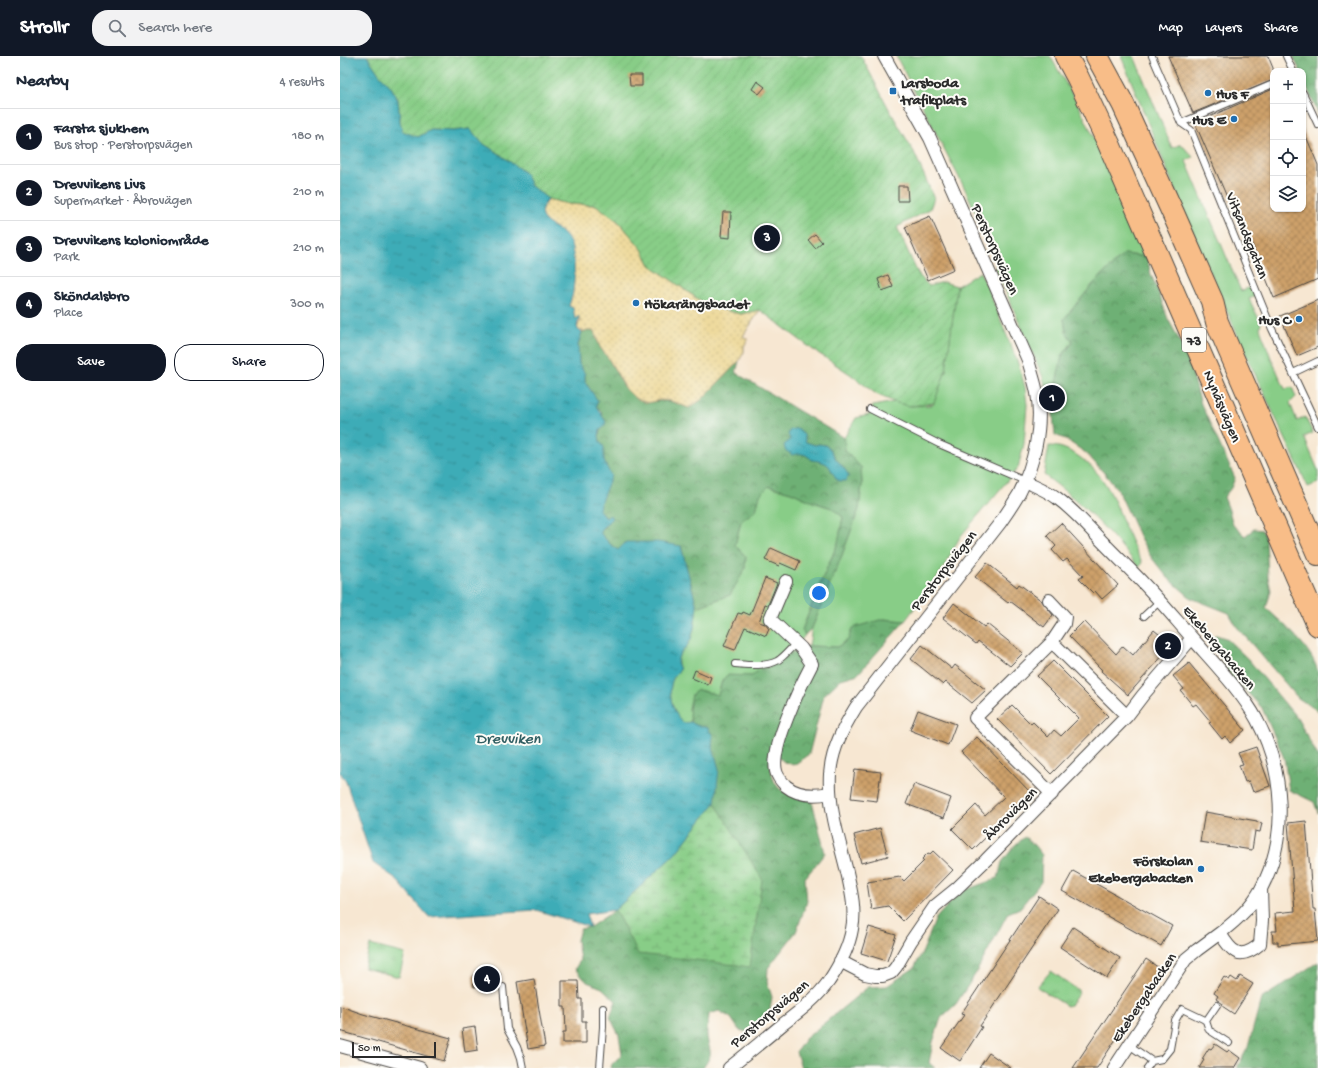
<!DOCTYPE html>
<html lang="en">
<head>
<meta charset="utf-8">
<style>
	:root { --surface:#fff; --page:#f2f2f3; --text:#1f2937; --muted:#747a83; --line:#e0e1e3; --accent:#111827 }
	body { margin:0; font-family:"Gochi Hand",sans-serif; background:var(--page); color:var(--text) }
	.controls { position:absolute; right:12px; top:12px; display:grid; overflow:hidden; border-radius:8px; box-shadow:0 1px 3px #0004 }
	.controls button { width:36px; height:36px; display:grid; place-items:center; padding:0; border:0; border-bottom:1px solid var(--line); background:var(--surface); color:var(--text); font:20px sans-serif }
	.scale { position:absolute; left:12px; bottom:10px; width:84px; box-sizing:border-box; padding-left:4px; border:2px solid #2b2b2b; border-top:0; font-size:11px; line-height:14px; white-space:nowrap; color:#2b2b2b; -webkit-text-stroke:3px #fdfcf7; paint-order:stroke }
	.you { position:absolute; left:479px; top:537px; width:14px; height:14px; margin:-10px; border:3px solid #fff; border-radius:50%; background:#1a73e8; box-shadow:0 0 0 6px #1a73e833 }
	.badge { display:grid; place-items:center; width:26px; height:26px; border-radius:50%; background:var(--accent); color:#fff; font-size:13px; font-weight:700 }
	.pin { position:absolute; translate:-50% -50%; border:2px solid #fff; box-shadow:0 1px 4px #0006 }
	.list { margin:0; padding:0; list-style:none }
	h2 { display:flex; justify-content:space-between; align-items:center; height:52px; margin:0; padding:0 16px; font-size:17px }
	h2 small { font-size:13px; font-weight:400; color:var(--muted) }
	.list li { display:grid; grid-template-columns:26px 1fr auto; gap:12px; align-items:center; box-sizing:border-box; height:56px; padding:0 16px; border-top:1px solid var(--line) }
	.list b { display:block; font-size:15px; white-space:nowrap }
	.list p { margin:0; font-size:13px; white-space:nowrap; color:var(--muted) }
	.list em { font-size:13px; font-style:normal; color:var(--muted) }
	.actions { display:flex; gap:8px; padding:12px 16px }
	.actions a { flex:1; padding:9px 0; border:1px solid var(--accent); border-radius:16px; text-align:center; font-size:14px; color:var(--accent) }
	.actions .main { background:var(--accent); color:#fff }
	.icon { flex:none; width:22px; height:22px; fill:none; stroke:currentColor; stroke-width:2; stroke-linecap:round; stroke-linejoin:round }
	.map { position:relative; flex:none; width:978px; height:1012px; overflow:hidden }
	header { display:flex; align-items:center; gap:24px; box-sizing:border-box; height:56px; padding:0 20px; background:var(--accent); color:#fff }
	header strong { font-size:19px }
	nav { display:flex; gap:22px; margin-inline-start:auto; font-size:14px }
	.search { width:280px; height:36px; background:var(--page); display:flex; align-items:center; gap:10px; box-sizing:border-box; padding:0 14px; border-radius:16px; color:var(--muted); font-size:15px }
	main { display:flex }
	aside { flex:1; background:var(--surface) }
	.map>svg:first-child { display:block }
	.grass { fill:#88cd87; stroke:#5a7c59 }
	.forest { fill:url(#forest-crowns); stroke:#4c6e50; fill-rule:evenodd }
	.wetland { fill:url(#wetland-marsh); stroke:#5a7c59 }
	.sand { fill:url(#sand-dots); stroke:#8c8264 }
	.park { fill:url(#park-tufts); stroke:#5a7c59 }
	.garden { fill:url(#garden-furrows); stroke:#5a7c59 }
	.water { fill:url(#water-ripples); stroke:#346c71 }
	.building { fill:url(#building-cross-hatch) }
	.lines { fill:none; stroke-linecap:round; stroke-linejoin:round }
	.service-casing { stroke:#4a4744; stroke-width:8 }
	.minor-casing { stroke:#4a4744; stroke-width:14 }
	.motorway-casing { stroke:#4a4744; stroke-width:24 }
	.service { stroke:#fff; stroke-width:6 }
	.minor { stroke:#fff; stroke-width:12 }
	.motorway { stroke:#f8bd88; stroke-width:22 }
	.poi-dot { fill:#1f6fb2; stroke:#fdfcf7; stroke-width:1.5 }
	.labels { text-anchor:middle; stroke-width:4; stroke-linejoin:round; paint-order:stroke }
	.shield { fill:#fdfcf7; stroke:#6a6a68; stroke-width:1 }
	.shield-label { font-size:14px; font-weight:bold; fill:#2b2b2b }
	.poi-label { font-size:15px; font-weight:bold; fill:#2b2b2b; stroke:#fdfcf7; text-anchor:start }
	.street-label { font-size:15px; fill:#2b2b2b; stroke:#fdfcf7 }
	.water-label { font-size:16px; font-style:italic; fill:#325f63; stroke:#fdfcf7 }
</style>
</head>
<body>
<header>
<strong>Strollr</strong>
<div class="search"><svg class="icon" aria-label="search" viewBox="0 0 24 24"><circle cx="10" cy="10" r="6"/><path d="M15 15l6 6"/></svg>Search here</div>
<nav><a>Map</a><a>Layers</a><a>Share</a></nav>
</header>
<main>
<aside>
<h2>Nearby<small>4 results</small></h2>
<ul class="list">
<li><span class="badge">1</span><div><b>Farsta sjukhem</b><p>Bus stop · Perstorpsvägen</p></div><em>180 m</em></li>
<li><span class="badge">2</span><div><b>Drevvikens Livs</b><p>Supermarket · Åbrovägen</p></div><em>210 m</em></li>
<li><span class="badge">3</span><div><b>Drevvikens koloniområde</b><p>Park</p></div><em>210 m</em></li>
<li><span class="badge">4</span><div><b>Sköndalsbro</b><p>Place</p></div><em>300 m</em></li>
</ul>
<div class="actions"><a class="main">Save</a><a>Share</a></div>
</aside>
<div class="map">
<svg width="978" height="1012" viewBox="0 0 978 1012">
	<defs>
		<pattern id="forest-crowns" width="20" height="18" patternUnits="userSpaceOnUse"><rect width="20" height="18" fill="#6eb074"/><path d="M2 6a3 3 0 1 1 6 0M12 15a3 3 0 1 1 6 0" fill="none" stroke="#5b8f5f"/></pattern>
		<pattern id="wetland-marsh" width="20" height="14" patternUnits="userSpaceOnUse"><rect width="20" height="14" fill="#88cd87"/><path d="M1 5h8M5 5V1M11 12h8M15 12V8" fill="none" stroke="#76b075"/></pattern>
		<pattern id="sand-dots" width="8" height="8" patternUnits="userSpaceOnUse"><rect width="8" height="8" fill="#eeda9e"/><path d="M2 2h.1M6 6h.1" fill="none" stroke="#cb8" stroke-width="1.8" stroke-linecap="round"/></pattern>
		<pattern id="park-tufts" width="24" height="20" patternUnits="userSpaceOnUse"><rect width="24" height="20" fill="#88cd87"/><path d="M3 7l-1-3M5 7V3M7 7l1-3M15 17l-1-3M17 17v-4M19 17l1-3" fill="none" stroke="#76b075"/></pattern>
		<pattern id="garden-furrows" width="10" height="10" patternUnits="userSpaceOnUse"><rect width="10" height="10" fill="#88cd87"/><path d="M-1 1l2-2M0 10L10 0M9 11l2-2" fill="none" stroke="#76b075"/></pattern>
		<pattern id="water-ripples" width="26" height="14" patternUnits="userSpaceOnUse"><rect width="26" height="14" fill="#3cacb7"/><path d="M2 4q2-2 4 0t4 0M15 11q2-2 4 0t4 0" fill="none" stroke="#338c95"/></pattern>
		<pattern id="building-cross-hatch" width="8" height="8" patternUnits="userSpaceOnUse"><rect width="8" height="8" fill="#cea16b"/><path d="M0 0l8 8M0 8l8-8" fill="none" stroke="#a78358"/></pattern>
	</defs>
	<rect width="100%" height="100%" fill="#fdfcf7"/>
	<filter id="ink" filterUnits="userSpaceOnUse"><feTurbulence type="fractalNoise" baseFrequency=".025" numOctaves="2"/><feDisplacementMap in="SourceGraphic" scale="8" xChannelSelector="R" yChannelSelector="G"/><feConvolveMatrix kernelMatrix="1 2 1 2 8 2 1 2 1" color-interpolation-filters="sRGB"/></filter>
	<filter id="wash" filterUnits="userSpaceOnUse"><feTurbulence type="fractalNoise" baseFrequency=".012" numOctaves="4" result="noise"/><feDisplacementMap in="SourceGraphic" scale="16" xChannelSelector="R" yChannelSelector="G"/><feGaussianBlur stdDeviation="0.9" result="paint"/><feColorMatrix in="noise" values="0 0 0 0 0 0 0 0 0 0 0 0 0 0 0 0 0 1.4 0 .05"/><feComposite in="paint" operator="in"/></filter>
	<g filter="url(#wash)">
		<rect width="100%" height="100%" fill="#f7e7d2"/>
		<path class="grass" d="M556 0H710L738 48 762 98 807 201 784 198 754 227 724 263 726 276 733 285 722 300 712 348 702 319 657 215 655 200 625 133Z
			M781 0H794L832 92 841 88 853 101 846 105 901 235 912 230 916 240 909 243 921 267 920 272 931 302 945 333 952 331 956 341 950 347 957 365 965 361 973 377 964 381 978 414V427L968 431 907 301 842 151Z
			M640 216 647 230 679 310 685 331 687 349 684 388 678 412 620 481 601 516 565 565 543 563 497 591 469 590 472 572 502 499 519 453 522 428 521 411 505 395 504 382 516 362 529 359 533 350 554 346 571 350 593 349 606 314 617 230Z
			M709 390C720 390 726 393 735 398 778 425 778 467 802 506L799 512C772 477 740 445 704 419Z
			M429 430 451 436 473 446 492 452 503 461 498 487 480 528 462 574 465 579C460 585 455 594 449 599 438 608 423 610 412 620H387L382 625 378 639 358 634 353 638 349 653 351 666 343 667C330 654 324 626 340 614 333 597 345 597 351 583 355 573 355 562 357 551L390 539 406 501 395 489 401 465 416 454 420 439Z"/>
		<path class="forest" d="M953 0H978V58L963 22V15H960Z
			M784 198 807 201 811 219 817 232 828 263 847 298 861 348 895 422 891 432 884 441 889 454 893 469 905 480 914 473 922 474 926 484 928 521 931 535 926 552C943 568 974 593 978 617 978 629 978 642 978 655L958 642 897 571 889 557 851 542 827 521 811 501 800 482 778 434 764 417 746 397 725 383 715 379 712 348 716 327 722 300 733 286 726 276 724 263 754 227Z
			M247 275H254L260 291 268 302 286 333 307 347C325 343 331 345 349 352L361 344 399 305 396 317 504 382 505 395 521 411 522 428 519 453 502 499 480 553 472 572 465 579 462 574 480 528 498 487 503 461 492 452 473 446 451 436 429 430 420 439 416 454 401 465 395 489 406 501 405 513 390 539 357 551 341 490 278 494 270 488 261 478V473L267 468V462L258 454 263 439 267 412 264 405 263 391 260 386 259 379 260 374 262 356 256 350 258 345 245 326V318L239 308 238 289 242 276ZM464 379 466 386 475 389 479 388 485 389 490 393 496 403 504 412 492 416C489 406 481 405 472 404L467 399 460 397 448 386 450 384Z
			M543 563 565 565 518 618 501 623 484 639 469 698 454 709 444 706 434 697C430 705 430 709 432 718 436 739 455 740 472 745L485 797 465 822 467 846 456 876 428 912 427 926 432 941 430 954 407 976 399 974 391 962 379 955 369 958C369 965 366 974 367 981 370 998 374 996 363 1012H271L272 1008 282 998 279 979 270 961 276 945 262 932 247 926 235 913 240 904 237 884 240 873 250 871 275 854 379 713 372 689V679L368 672 355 669 351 666 349 653 352 638 358 634 378 639 382 625 387 619 412 620 419 614 429 611 461 592 469 590 497 591 508 584 512 572Z
			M876 579 886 582 908 603 957 662 978 700V757L974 746 949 734 944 702 922 652 890 618 870 585Z
			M685 781 694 789 702 799 701 826 680 852 668 857 636 917 616 948 601 962 593 986 589 1007 595 1012H461L456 996 465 983 528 931 547 930 574 912 583 895 596 862 620 836 658 822 662 806 676 788Z
			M978 906V1012H897L908 991 921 943Z"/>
		<path class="wetland" d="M375 747 422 823 410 911 366 905 298 898 275 854 335 798Z"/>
		<path class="sand" d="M208 143 228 148 256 149 279 166 302 193 310 209 368 250 401 258 420 254 403 280 408 284 404 290V296L399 305 361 344 349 352 331 345 320 344 307 347 295 342 286 333 268 302 260 291 254 275H239L237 271 241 264H239V261L235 263 233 252 229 250C230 245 233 240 233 235 235 221 235 203 231 189 225 167 186 170 208 143Z"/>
		<path class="park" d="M30 889 65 898 59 921 24 912Z
			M711 915 738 934 739 937 730 949 727 950 697 931Z"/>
		<path class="garden" d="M27 0H521L549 53 574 96 594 142 590 153 557 171 578 218 589 230 603 226 617 230 606 314 594 347 570 350 554 346 536 338 510 318 472 293 420 254 401 258 368 250 310 209 302 193 279 166 256 149 228 148 208 143 191 130 185 117 158 97 142 87 130 73 113 75 91 74 78 81 62 75 60 66 58 43 51 31 39 18Z"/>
		<path class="water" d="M0 0H27L39 18 51 31 58 44 60 66 62 75 78 81 91 74 113 75 130 73 142 87 158 97 185 117 191 130 208 143C186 170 225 167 231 189 235 202 235 221 233 235 233 240 230 245 229 250L233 252 235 263 239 260 237 271 239 275 242 276 238 289 239 308 245 318V326L258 345 256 350 266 366 264 371 260 374 259 379 260 386 264 391V405L271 420 260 448 259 454 266 462 270 459 272 462 261 473V478L270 488 278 494 286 486H318L341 490 357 551 354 572 351 583 347 590 339 599 337 606 340 614C324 626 330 654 343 667L351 666 356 669 368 672 373 680 372 689 379 713 375 747 335 798 275 854 246 858 250 871 196 854 89 861 55 822 33 807 6 726 0 716Z
			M458 372 464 379 466 386 475 389 479 388 485 389 490 393 496 403 504 412 509 420 505 425H498C487 410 493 407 472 404 465 397 461 397 452 399L445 394 444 389 450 384 448 378 450 374Z"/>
		<g id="blocks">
			<path class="building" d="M828 0H928L933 12V24L853 57Z
				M289 19H302V30H290Z
				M417 25 425 31 419 38 412 33Z
				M933 33V153H963V73L978 109V223L934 242 895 146 890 148 855 67Z
				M558 130H567L568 145H558Z
				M383 156H391L390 182 381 181Z
				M590 160 614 213 588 224 565 171Z
				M475 178 482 186 475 192 468 184Z
				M548 219 553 231 542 235 538 223Z
				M978 244V291L957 300 940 260Z
				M721 467 778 529 762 543 755 535 753 537 739 523 743 520 727 503 723 506 712 494 716 490 707 480Z
				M431 492 460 505 456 514 440 507 439 510 425 504Z
				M647 507 677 531 679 528 702 545 713 559 704 571 670 545 668 547 635 521Z
				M425 522 437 527 428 549 425 548 419 566 425 568 429 573 426 580 405 571 395 594 384 590 398 557 402 558 403 556 410 559Z
				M614 547 644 571 647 568 683 597 670 610 638 585 636 588 603 562Z
				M744 565 776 598 783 590 793 599 814 574 832 589 788 639 761 615 762 614 729 580Z
				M582 589 612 613 615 609 646 634 632 647 606 626 603 629 571 603Z
				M713 605 768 660 711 718 657 663 672 649 691 668 693 666 708 681 714 674 721 680 739 662 697 620Z
				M849 607 905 674 890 687 885 680 882 683 869 667 871 666 856 648 853 650 841 635 844 633 833 620Z
				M355 614 371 621 368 629 352 622Z
				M578 654 616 668 608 689 570 674Z
				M637 681 691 737 633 794 612 773 636 749 645 759 664 741 621 696Z
				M916 691 930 730 913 736 909 725 905 726 899 709 903 708 898 697Z
				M515 713 541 716 537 745 511 742Z
				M574 728 611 742 604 762 566 748Z
				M865 756 917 765V766L922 767 920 776 915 775 912 794 860 786Z
				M966 765 973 853H975L978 885 938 889V886H933L932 875H937L935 857 955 855 948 767Z
				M540 772 548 800 521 807 514 779Z
				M593 795 613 814 563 865 548 850 531 853 527 826 560 821 564 825 584 805 582 803 588 797 590 798Z
				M733 815 832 870 821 890 722 835Z
				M699 840 718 853 640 970 642 971 620 1005 601 992 624 959 621 958Z
				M529 871 556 879 547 905 521 897Z
				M733 871 780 902 767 922 720 891Z
				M806 903 822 914 807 937 812 940 807 949 801 945 757 1012H733Z
				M154 916 160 917 161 927 156 928V929L134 931 133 919Z
				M900 920 913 928 894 958 882 950 883 948 876 943 878 940 874 937 884 921 889 924 891 921 897 925Z
				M194 923 205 990 188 993 177 926Z
				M222 925H238L239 943H242V965H246V987H223V976H226L225 951H222Z
				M0 950 23 958 111 982 104 1005 0 975Z
				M135 971 138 994 125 996 122 973Z
				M875 988 887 996 889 994 900 1002 894 1012H859L864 1004 862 1003 869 992 871 993Z
				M649 997 671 1012H639Z"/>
		</g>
	</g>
	<g filter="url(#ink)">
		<use href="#blocks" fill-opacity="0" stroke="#4a4744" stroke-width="1"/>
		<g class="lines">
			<defs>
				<path id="service" d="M812 0 841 67 851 74 932 273 978 371
					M946 0 953 15
					M963 37 978 69
					M841 67 933 28
					M953 317 978 305
					M530 353 599 388 685 425
					M804 560 820 545
					M395 608C408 609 425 611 437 605 444 601 450 593 456 587
					M163 931 167 973 177 991 181 1002 183 1012
					M866 965 877 949
					M789 989 812 1005 822 1003 830 993 835 965 842 953 863 963 866 965 869 974 889 987
					M260 1012 263 971V952
					M807 1012 812 1005"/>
				<path id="minor" d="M685 425C695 430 708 435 717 442 732 453 744 466 756 479 772 496 789 512 805 529 822 547 837 565 853 583 874 607 902 636 917 664 944 715 949 780 921 833 912 850 896 865 880 877 892 897 900 905 920 888L922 865 921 833
					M446 525 430 563 461 592 472 608C461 629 430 692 436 715 437 720 442 726 446 730 458 740 475 740 490 737
					M709 544 725 561 724 568 712 586 635 662 712 738
					M712 586 787 660
					M500 905 525 918 535 920H543L551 917 556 911 571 885 595 850 616 833 646 804 787 660 803 639 852 582
					M0 990 80 1012
					M389 1012C407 998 425 983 443 968 460 955 477 942 489 925 499 910 509 891 512 873 516 854 511 834 507 816 499 783 488 751 490 718 492 693 503 672 516 651L660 467C667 457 673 448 679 438 694 409 703 370 697 337 695 326 691 315 688 304L590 82 544 0
					M774 1012 846 903 857 894 880 877"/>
				<path id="motorway" d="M726 0 738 22 769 88 978 569
					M757 0 783 48 833 157 872 245 877 266 978 498"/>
			</defs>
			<use href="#service" class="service-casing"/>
			<use href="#minor" class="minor-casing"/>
			<use href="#motorway" class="motorway-casing"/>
			<use href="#service" class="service"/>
			<use href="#minor" class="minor"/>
			<use href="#motorway" class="motorway"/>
		</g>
	</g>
	<g class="poi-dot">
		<rect x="549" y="31" width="8" height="8" rx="2"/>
		<circle cx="868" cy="37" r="4"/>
		<circle cx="894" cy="63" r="4"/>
		<circle cx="296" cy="247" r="4"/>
		<circle cx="959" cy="263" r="4"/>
		<circle cx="861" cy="813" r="4"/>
	</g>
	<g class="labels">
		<rect class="shield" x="842" y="272" width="24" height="24" rx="3"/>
		<g class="shield-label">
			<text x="854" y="289">73</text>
		</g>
		<g class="poi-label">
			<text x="561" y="31">Larsboda<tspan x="561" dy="17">trafikplats</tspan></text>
			<text x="876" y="42">Hus F</text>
			<text x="886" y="68" text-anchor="end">Hus E</text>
			<text x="304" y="252">Hökarängsbadet</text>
			<text x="951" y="268" text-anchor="end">Hus C</text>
			<text x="853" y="809" text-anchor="end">Förskolan<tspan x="853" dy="17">Ekebergabacken</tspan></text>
		</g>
		<g class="street-label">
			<text transform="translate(908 179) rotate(68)" y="5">Vitsandsgatan</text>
			<text transform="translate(656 193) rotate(66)" y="5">Perstorpsvägen</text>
			<text transform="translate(883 350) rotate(67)" y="5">Nynäsvägen</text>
			<text transform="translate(603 514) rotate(-52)" y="5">Perstorpsvägen</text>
			<text transform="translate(880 591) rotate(50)" y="5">Ekebergabacken</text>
			<text transform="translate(670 757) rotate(-45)" y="5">Åbrovägen</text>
			<text transform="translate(803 941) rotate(-56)" y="5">Ekebergabacken</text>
			<text transform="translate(429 957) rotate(-40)" y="5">Perstorpsvägen</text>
		</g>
		<g class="water-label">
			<text x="168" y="687">Drevviken</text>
		</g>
	</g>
</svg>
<div class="controls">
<button>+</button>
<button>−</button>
<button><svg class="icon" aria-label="locate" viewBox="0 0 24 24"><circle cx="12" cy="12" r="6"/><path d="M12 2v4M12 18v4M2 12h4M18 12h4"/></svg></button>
<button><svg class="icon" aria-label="layers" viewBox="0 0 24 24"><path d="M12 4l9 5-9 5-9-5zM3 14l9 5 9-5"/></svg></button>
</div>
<div class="scale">50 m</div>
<div class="you"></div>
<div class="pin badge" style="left:712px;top:342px">1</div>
<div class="pin badge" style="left:828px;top:590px">2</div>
<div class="pin badge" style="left:427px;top:182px">3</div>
<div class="pin badge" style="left:147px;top:923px">4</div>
</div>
</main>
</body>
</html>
